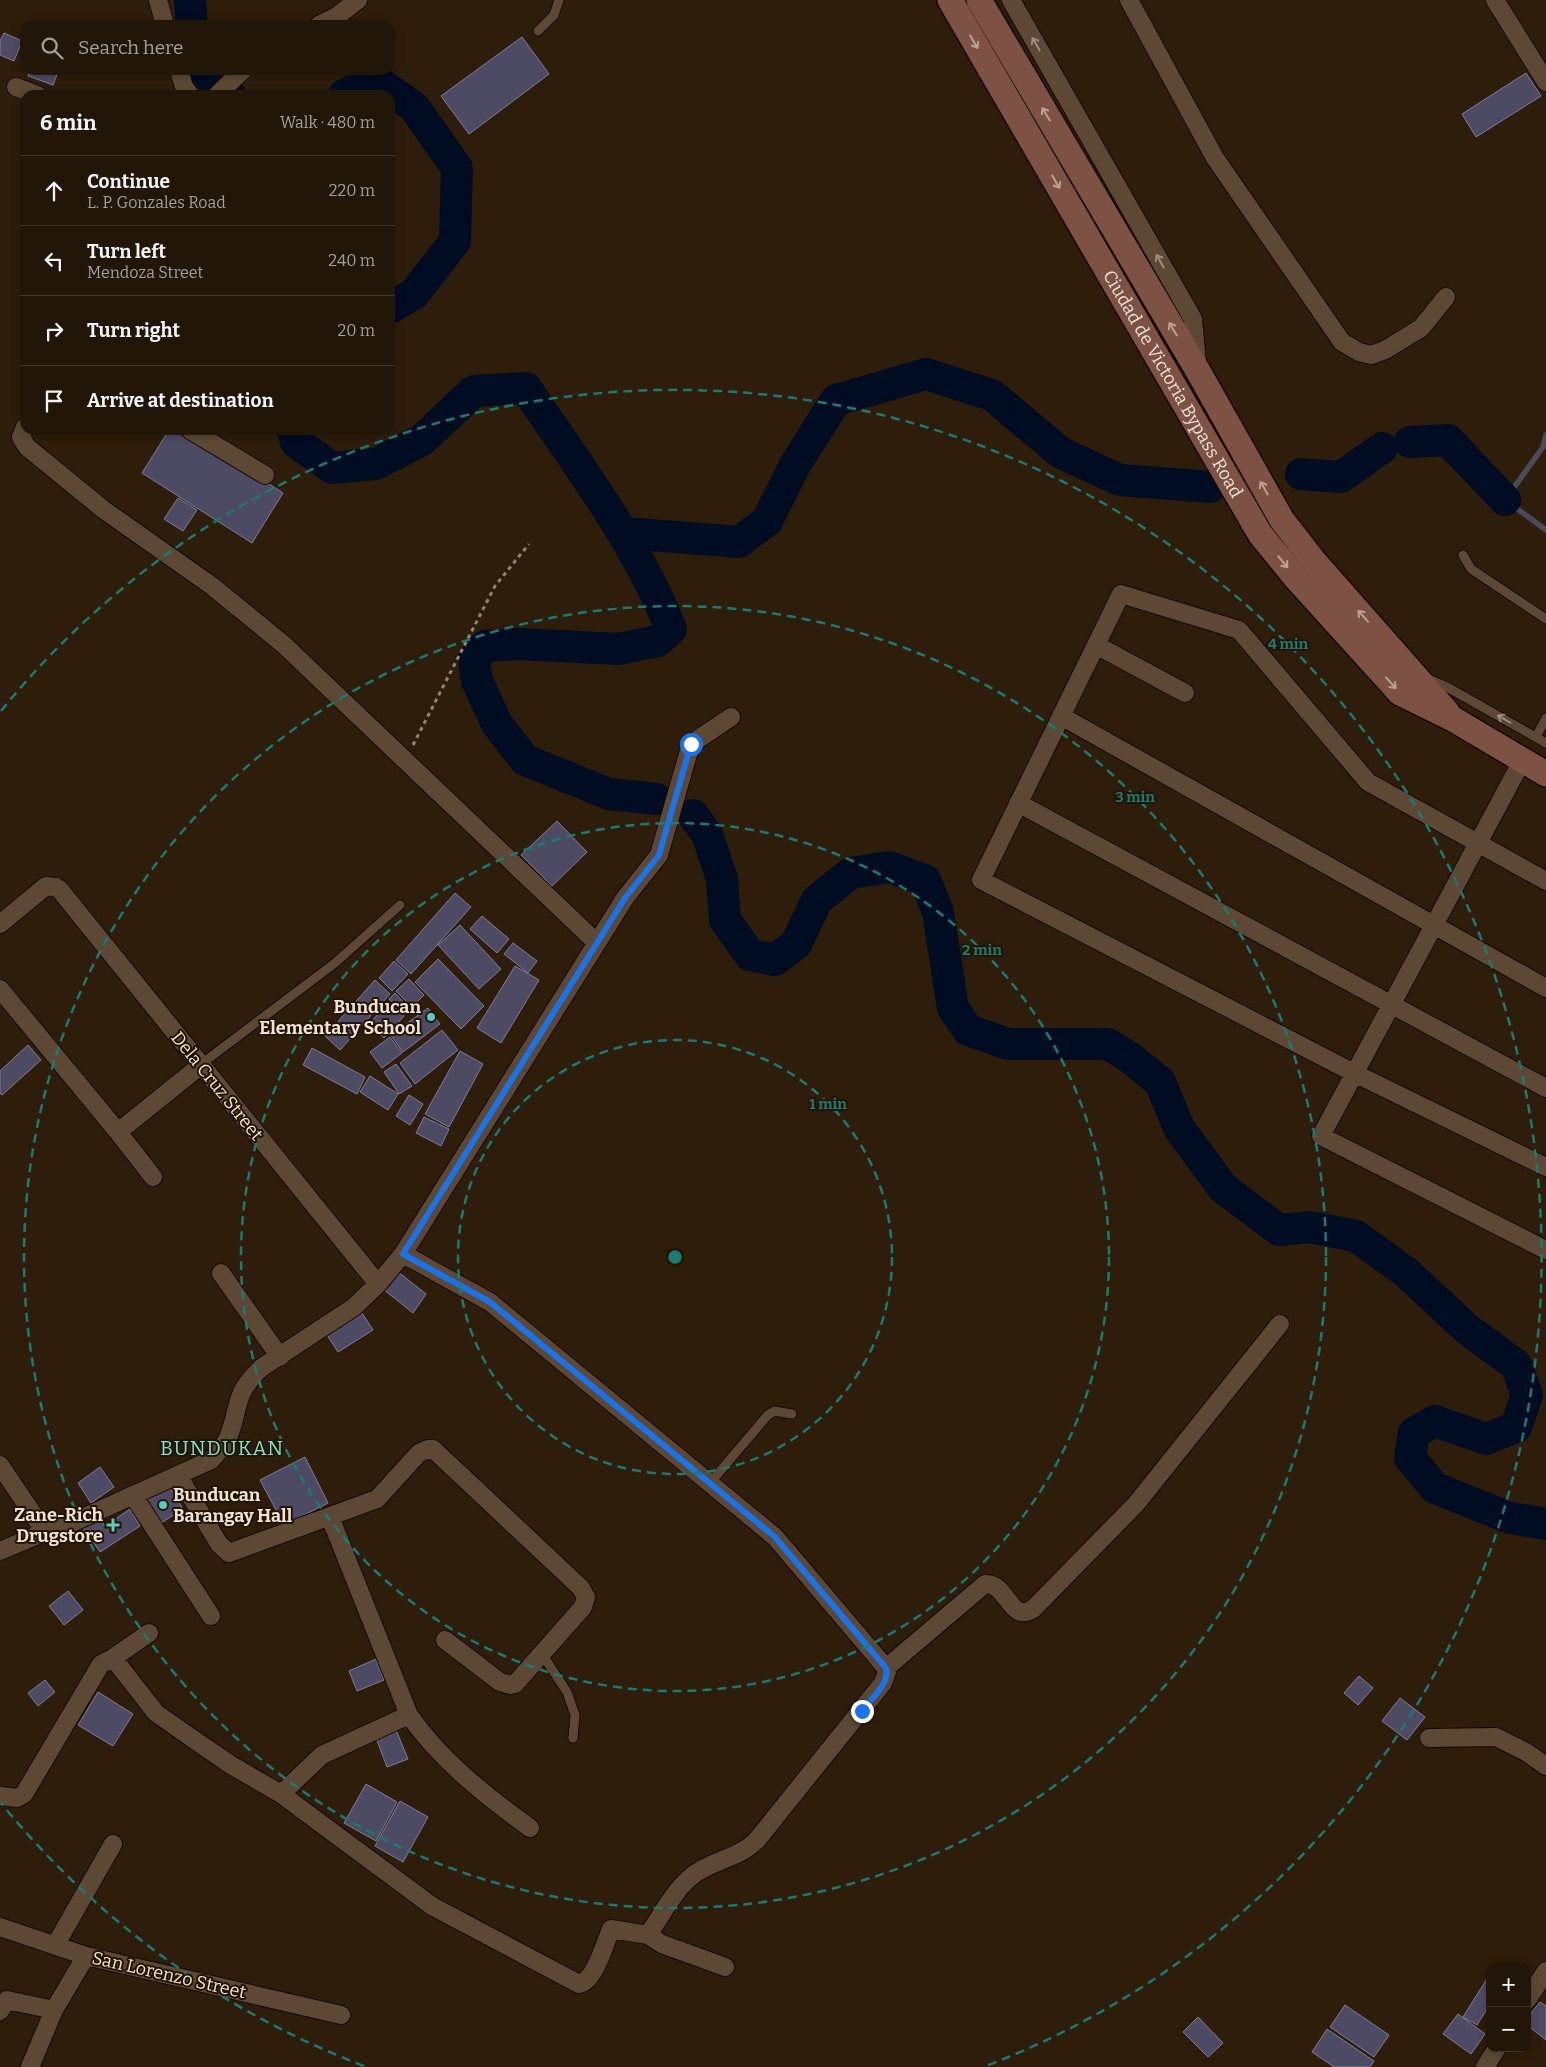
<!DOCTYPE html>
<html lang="en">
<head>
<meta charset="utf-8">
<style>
	:root { --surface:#221608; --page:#2e2316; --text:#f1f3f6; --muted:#a29f9c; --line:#3f3529 }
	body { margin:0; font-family:Bitter,serif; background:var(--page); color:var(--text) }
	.controls { position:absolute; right:15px; bottom:15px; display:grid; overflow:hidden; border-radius:10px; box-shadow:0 2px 8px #0003 }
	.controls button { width:45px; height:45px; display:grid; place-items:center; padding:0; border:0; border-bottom:1px solid var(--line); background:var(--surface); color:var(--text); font:25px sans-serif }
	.stop { position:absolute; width:15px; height:15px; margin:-11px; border:4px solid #1a73e8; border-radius:50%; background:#fff }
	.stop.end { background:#1a73e8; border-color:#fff; box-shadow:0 1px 5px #0008 }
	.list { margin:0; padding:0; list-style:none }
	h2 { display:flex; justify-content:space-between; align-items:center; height:65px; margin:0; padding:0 20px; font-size:21px }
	h2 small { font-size:16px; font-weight:400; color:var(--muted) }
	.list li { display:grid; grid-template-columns:32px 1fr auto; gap:15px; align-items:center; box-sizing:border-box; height:70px; padding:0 20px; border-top:1px solid var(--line) }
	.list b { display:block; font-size:19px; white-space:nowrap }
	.list p { margin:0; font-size:16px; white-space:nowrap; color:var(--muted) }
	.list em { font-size:16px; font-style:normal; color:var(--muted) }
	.icon { flex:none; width:28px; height:28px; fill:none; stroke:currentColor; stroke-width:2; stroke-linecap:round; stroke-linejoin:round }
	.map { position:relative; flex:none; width:1546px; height:2067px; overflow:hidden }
	.search { position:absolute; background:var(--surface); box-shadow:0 2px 8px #0003; left:20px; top:20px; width:375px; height:55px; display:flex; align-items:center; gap:12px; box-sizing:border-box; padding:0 18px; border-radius:15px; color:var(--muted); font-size:19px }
	.panel { position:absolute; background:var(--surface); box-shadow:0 2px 8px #0003; left:20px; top:90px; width:375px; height:345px; border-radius:15px }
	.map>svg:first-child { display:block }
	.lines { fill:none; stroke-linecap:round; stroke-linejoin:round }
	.stream { stroke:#484c59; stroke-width:5.5 }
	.river { stroke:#000c22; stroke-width:32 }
	.building { fill:#4c4b63; stroke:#7f7e99 }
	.lane-casing { stroke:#160600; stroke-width:11 }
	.street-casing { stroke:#160600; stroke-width:20 }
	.secondary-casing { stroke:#160600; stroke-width:28 }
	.path { stroke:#928475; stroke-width:3; stroke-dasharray:4 4; stroke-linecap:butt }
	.lane { stroke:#5c4835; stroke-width:9 }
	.street { stroke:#5c4835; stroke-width:18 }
	.secondary { stroke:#7d5244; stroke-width:25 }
	.oneway { stroke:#bca295 }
	.oneway2 { stroke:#9e8e7e }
	.route { stroke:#1a73e8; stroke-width:6 }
	.ring { fill:none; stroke:#1a7b73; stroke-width:2.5; stroke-dasharray:9 6 }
	.poi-dot { fill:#5acebc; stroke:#241303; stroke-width:2 }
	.labels { text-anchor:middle; stroke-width:4; stroke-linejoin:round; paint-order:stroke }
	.street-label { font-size:18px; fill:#efe3d8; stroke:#241303 }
	.poi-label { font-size:18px; font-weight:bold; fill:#efe3d8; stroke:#241303; text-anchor:end }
	.quarter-label { font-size:20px; letter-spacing:1px; fill:#7be2d1; stroke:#241303 }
	.centre { fill:#1a7b73; stroke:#241303; stroke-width:2.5 }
	.ring-label { font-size:15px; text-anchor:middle; font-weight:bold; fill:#1a7b73; stroke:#241303; stroke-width:4; stroke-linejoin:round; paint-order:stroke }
</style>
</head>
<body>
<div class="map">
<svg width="1546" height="2067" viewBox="0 0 1546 2067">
	<rect width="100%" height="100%" fill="#2e1d0a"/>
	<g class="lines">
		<path class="stream" d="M1546 435 1543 447 1505 500 1546 530"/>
		<path class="river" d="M190 0 192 25
			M202 70 230 95
			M344 95 374 79 414 107 457 168 455 241 414 294 390 308
			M293 430 296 442 332 468 376 464 422 440 474 391 526 388C578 466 636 541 671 629L658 641 618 649 517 644 485 646 474 659 477 681 497 724 525 760 609 794 656 799
			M1410 442 1448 440 1505 500
			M1301 474 1341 477 1382 448
			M624 533 739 542 767 521 795 465 836 400 926 374 992 395 1061 453 1120 480 1210 487
			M693 815 707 834 722 879 725 920 750 955 775 960 796 944 817 900 851 873 889 867 925 880 938 912 953 1008 968 1030 1008 1044H1108L1129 1057 1160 1082 1179 1128 1223 1188 1279 1230 1310 1227 1356 1236 1407 1273 1467 1329 1516 1365 1527 1395 1516 1427 1486 1439 1435 1421 1414 1433 1410 1458 1435 1488 1510 1518 1546 1524"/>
	</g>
	<path class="building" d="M4 33 22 41 14 61 0 55V41Z
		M522 37 549 74 469 134 441 96Z
		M30 70H59L53 85 28 76Z
		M1526 73 1541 96 1476 137 1462 114Z
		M169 430H185L283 493 252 543 142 473Z
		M178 498 197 510 183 531 164 519Z
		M557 821 587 852 552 886 521 855Z
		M455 893 471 907 411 974 396 960Z
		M482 916 509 939 497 953 470 929Z
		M460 925 501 969 479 989 438 945Z
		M513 943 537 961 528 973 504 954Z
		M438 959 484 1006 461 1029 415 982Z
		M394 961 408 974 392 991 379 978Z
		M515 966 539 980 501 1043 477 1028Z
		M409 979 424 995 412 1007 396 991Z
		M375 980 390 994 340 1050 325 1036Z
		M395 993 410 1009 405 1015 389 999Z
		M389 1002 404 1016 384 1038 369 1024Z
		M428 1008 440 1024 403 1052 391 1035Z
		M442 1030 458 1050 415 1084 400 1063Z
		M390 1037 402 1053 382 1068 370 1052Z
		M28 1045 41 1060 2 1095 0 1093V1071Z
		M312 1048 365 1077 357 1094 303 1065Z
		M460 1051 483 1064 449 1127 425 1114Z
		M396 1064 412 1086 399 1094 384 1072Z
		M370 1076 398 1094 388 1110 360 1092Z
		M409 1095 423 1104 410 1125 396 1116Z
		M424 1117 449 1129 441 1146 416 1133Z
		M397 1271 426 1294 413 1313 383 1289Z
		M362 1313 373 1330 338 1352 327 1335Z
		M305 1457 328 1503 284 1525 260 1480Z
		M100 1467 114 1487 91 1503 78 1483Z
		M169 1486 183 1509 158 1525 144 1501Z
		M130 1509 140 1526 100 1552 83 1527 99 1517 105 1526Z
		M68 1591 83 1610 64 1625 49 1606Z
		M376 1659 384 1680 357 1691 349 1671Z
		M1359 1676 1373 1688 1358 1705 1344 1693Z
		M45 1680 55 1692 38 1706 28 1693Z
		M98 1692 133 1714 113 1746 78 1725Z
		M1400 1698 1425 1717 1407 1740 1382 1721Z
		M396 1730 408 1759 387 1767 376 1738Z
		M366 1784 397 1802 376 1841 344 1823Z
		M400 1801 428 1817 403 1862 375 1846Z
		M1490 1974V2004L1477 2025 1463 2017Z
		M1540 2002 1546 2006V2040L1527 2025V2018Z
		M1345 2005 1389 2035 1374 2057 1330 2027Z
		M1458 2014 1485 2034 1471 2054 1443 2034Z
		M1198 2017 1223 2043 1208 2057 1183 2032Z
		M1327 2029 1374 2061 1370 2067H1334L1312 2052Z"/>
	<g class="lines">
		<defs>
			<path id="lane" d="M538 31 554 15 559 0
				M1463 555 1471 569 1546 619
				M1428 679 1447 687 1546 743
				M1536 737 1546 718
				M200 1065 335 963 400 905
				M710 1483 767 1416 774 1411 792 1414
				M542 1654 567 1692 575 1715 573 1738"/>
			<path id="street" d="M158 0 165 25
				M1011 0 1193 319 1197 363
				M1129 0 1215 158 1342 342 1359 352 1371 355 1385 350 1421 328 1446 297
				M1495 0 1546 82
				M319 25 337 16 358 0
				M179 70 184 87 190 95
				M16 87 37 95
				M217 95 243 70
				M25 427 21 437 27 447 104 510 212 586 283 644 597 943
				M190 430 265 475
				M1096 645 1185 693
				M1061 716 1546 988
				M1522 761 1321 1136 1546 1250
				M1018 803 1546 1088
				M1546 881 1368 782 1239 630 1121 594 981 880 1356 1074 1546 1167
				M0 924 46 886 56 887 60 890 378 1284
				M0 989 118 1132
				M153 1177 118 1132 200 1066
				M403 1254 490 1302 775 1537 886 1668
				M221 1273 280 1357
				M0 1465 45 1532
				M178 1475 219 1544 229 1553 377 1499 419 1453 428 1449H433L581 1588 586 1597 583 1607 515 1684 510 1685 500 1682 445 1640
				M133 1495 211 1616
				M330 1517 409 1715C440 1760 486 1796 530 1828
				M0 1551 45 1532 65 1526 211 1460C216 1454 225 1446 228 1438 241 1406 232 1396 261 1368L354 1307 378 1284 403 1254 625 898 659 855 691 744 731 717
				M113 1658 149 1633
				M886 1668 985 1584C1007 1582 1010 1624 1033 1609L1136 1504 1280 1324
				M1429 1738 1496 1737 1526 1752 1546 1766
				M281 1794 322 1755 409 1715
				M0 1796 17 1798 24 1794 101 1664 113 1658 156 1713 193 1739 231 1765 281 1794 432 1906 579 1984C595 1981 605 1943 611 1929L648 1935C661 1916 674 1890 692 1876 711 1860 738 1859 756 1841L883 1683 887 1672 886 1668
				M0 1927 86 1956 341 2015
				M648 1935 662 1944 725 1967
				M56 1944 113 1844
				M1527 2000 1546 1971
				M0 2011 7 2000 54 2010
				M30 2067 54 2010 86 1956
				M1485 2067 1497 2048"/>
			<g id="secondary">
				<path id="s1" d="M950 0 1260 534 1295 577 1400 693 1453 719 1546 774"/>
				<path d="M979 0 1198 371 1282 520 1313 560 1447 712"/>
			</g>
		</defs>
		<use href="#lane" class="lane-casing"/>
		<use href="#street" class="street-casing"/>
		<use href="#secondary" class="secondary-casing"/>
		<path class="path" d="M413 745 495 586 529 544"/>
		<use href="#lane" class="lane"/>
		<use href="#street" class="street"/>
		<use href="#secondary" class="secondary"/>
	</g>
	<defs><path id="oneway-shaft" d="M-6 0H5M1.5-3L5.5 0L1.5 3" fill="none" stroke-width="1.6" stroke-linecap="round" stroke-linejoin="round" transform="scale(1.25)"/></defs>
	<g class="oneway">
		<use href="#oneway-shaft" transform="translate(974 42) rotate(60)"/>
		<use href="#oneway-shaft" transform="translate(1046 114) rotate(-121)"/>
		<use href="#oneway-shaft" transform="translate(1056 182) rotate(60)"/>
		<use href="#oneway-shaft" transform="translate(1173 329) rotate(-121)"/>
		<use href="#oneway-shaft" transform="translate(1264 488) rotate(-120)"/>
		<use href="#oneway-shaft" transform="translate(1283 562) rotate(51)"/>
		<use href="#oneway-shaft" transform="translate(1363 616) rotate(-132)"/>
		<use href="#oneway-shaft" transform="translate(1391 683) rotate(48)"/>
	</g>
	<g class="oneway2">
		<use href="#oneway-shaft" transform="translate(1036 44) rotate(-120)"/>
		<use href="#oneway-shaft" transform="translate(1160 261) rotate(-120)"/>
		<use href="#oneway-shaft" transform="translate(1504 719) rotate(-150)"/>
	</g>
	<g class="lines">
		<path class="route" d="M691 744 659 855 625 898 403 1254 490 1302 775 1537 886 1668C891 1682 870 1700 862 1711"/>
	</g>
	<g class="ring">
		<circle cx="675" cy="1257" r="217"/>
		<circle cx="675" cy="1257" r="434"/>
		<circle cx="675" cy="1257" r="651"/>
		<path d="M364 2066A867 867 0 0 1 1 1803M1 711A867 867 0 1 1 986 2066"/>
	</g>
	<g class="poi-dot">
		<circle cx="431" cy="1017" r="5"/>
		<circle cx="163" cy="1505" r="5"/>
		<path d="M110.5 1517.5h5v5h5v5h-5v5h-5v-5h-5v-5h5z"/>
	</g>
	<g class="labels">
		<g class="street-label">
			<text dy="6" stroke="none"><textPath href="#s1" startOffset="444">Ciudad de Victoria Bypass Road</textPath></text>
			<text transform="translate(217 1086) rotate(51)" y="6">Dela Cruz Street</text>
			<text transform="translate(169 1975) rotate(13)" y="6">San Lorenzo Street</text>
		</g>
		<g class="poi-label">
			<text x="421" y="1013">Bunducan<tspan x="421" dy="21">Elementary School</tspan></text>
			<text x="173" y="1501" text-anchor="start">Bunducan<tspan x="173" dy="21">Barangay Hall</tspan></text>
			<text x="103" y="1521">Zane-Rich<tspan x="103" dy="21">Drugstore</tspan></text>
		</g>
		<g class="quarter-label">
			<text x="222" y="1455">BUNDUKAN</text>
		</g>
	</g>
	<circle cx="675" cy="1257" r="8" class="centre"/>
	<g class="ring-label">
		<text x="1288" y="649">4 min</text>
		<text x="1135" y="802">3 min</text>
		<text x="982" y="955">2 min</text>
		<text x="828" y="1109">1 min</text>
	</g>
</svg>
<div class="controls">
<button>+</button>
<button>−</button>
</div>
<div class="stop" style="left:691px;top:744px"></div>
<div class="stop end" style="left:862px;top:1711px"></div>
<div class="search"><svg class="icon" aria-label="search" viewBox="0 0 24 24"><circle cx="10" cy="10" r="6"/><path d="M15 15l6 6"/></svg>Search here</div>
<section class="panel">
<h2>6 min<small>Walk · 480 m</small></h2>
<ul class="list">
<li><svg class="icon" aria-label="ahead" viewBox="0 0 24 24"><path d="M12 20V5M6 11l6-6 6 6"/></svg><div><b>Continue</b><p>L. P. Gonzales Road</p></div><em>220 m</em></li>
<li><svg class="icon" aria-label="left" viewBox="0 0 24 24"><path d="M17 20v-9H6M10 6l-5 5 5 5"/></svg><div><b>Turn left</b><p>Mendoza Street</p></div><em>240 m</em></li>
<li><svg class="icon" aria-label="right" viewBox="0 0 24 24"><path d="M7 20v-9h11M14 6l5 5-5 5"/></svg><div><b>Turn right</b></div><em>20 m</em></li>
<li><svg class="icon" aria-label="arrive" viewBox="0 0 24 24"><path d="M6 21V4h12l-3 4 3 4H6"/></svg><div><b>Arrive at destination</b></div></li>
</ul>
</section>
</div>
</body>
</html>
